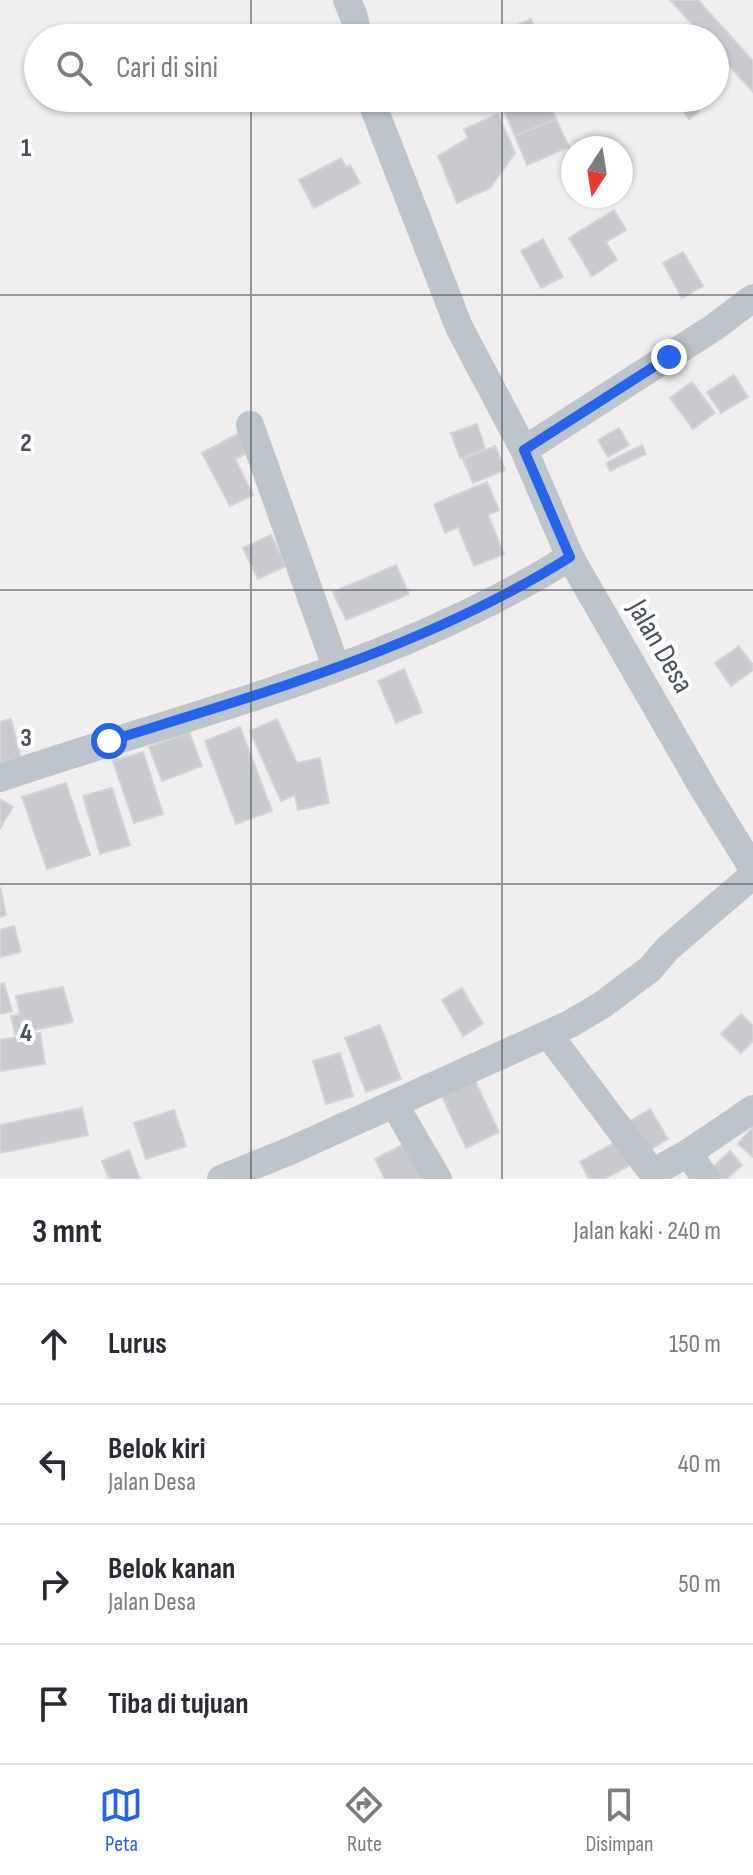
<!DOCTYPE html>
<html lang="id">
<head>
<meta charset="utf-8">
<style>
	:root { --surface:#fff; --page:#f7f7f7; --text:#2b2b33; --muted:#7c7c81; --line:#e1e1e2; --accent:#2563eb }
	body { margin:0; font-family:"Sofia Sans Condensed",sans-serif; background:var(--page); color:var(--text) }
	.compass { position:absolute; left:561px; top:136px; width:72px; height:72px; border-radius:50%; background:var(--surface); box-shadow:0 2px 6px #0004; rotate:192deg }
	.stop { position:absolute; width:24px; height:24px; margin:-18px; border:6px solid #2563eb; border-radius:50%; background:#fff }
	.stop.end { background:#2563eb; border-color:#fff; box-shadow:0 2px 8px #0008 }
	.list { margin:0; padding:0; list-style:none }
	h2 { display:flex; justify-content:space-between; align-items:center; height:104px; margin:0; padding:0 32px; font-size:34px }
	h2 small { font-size:26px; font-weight:400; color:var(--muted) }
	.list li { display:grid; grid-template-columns:52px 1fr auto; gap:24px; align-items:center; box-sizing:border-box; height:120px; padding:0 32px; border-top:2px solid var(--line) }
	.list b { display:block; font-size:30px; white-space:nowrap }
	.list p { margin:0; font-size:26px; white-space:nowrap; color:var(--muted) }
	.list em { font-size:26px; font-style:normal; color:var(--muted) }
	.icon { flex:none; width:44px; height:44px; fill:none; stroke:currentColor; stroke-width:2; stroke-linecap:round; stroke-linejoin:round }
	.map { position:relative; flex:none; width:753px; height:1179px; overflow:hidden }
	.search { position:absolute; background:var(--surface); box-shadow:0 2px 6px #0004; left:24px; right:24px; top:24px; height:88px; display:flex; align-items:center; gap:20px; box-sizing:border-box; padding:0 28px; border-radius:44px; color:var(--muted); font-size:30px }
	.sheet { height:584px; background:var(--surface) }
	nav { display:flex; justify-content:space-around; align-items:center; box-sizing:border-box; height:112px; border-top:2px solid var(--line); background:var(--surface); font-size:22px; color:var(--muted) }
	nav a { display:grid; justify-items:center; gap:4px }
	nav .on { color:var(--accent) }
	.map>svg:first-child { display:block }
	.building { fill:#c9cad0; stroke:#d2d4d8; stroke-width:2 }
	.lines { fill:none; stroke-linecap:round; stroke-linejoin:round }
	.minor { stroke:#bdc4cb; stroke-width:28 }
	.route { stroke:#2563eb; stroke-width:10 }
	.grid { fill:none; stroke:#485059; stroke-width:2; stroke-opacity:0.55 }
	.labels { text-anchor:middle; stroke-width:8; stroke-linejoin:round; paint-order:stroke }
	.street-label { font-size:30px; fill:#485059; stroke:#fff }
	.grid-label { font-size:26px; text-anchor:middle; font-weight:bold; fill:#485059; stroke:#fff; stroke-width:8; stroke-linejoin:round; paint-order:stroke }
</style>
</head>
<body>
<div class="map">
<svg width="753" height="1179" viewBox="0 0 753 1179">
	<rect width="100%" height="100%" fill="#f0eeee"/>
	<path class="building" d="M670 0H698L753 61V92L715 50V38H705Z
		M531 19 539 38H496L499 37 498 33Z
		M91 98H105L106 102 93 105Z
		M512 98H547L556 119 515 136 501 103Z
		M636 98H657L641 107Z
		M683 98H689L699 112 689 119 677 102Z
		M498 114 515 153 490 188 457 203 438 156 468 138 464 129Z
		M556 119 569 147 527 165 515 136Z
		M341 158 346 167 350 165 360 183 314 208 299 180Z
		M614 210 626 230 606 242 617 260 592 276 569 238Z
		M543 239 563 277 541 288 521 251Z
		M683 252 703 286 682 298 663 263Z
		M734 375 748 397 721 413 707 392Z
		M692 382 715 413 693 429 670 398Z
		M477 424 485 449 460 458 451 433Z
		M619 428 629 445 608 457 598 440Z
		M239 433 249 452 235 459 253 495 230 506 202 453Z
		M642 445 646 454 610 471 606 463Z
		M495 446 505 470 473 483 463 459Z
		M487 482 499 510 488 515 504 554 474 566 458 527 445 533 434 504Z
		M271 535 286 566 258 579 243 548Z
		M396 565 409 594 346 620 333 592Z
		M739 646 753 665V670L731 686 715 663Z
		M404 669 422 712 396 723 378 681Z
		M11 719 21 758 0 763V722Z
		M277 719 297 763 320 758 329 803 298 810 295 795 281 801 250 731Z
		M240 727 272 811 236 824 205 741Z
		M189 732 202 766 162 781 149 747Z
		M143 752 163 814 134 823 113 761Z
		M66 783 90 855 47 869 22 797Z
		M112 788 130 845 100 854 83 796Z
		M0 799 13 807 0 828Z
		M0 887 6 915 0 917Z
		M14 926 21 952 0 957V930Z
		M4 983 12 1011 0 1014V984Z
		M63 987 73 1022 15 1034 11 1016 20 1014 16 996Z
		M462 988 483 1024 463 1036 442 1000Z
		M741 1014 753 1026V1041L741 1053 721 1034Z
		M380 1025 401 1079 366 1092 345 1038Z
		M40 1033 45 1064 0 1071V1040Z
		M340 1053 353 1096 326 1104 313 1061Z
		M474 1079 499 1132 466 1148 441 1094Z
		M82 1108 88 1135 0 1153V1125Z
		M650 1109 668 1139 643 1154 625 1124Z
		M174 1110 186 1146 146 1159 134 1123Z
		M753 1127V1157L738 1144Z
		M412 1140 432 1179H385L375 1159Z
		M619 1140 632 1164 604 1179H589L580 1162Z
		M129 1150 140 1179H109L102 1161Z
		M730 1151 742 1165 727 1179H715L708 1172Z"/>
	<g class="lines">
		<path class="minor" d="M347 0 354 17 358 38
			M370 98 459 327 524 450 570 557 703 788 753 869
			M250 425 336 667
			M524 450 716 326 753 298
			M0 778C192 713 397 666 570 557
			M548 1034 649 1168 658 1170 688 1153 753 1109
			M394 1104 438 1179
			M688 1153 706 1179
			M221 1179 292 1150 570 1024 602 1005 650 969 667 949 753 875"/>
	</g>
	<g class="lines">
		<path class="route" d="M109 741C267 692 429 646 570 557L524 450 669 357"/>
	</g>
	<path class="grid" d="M251 0V38M502 0V38M251 98V1179M502 98V1179M0 295H753M0 590H753M0 884H753"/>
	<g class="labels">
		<g class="street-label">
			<text transform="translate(661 646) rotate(60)" y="10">Jalan Desa</text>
		</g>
	</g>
	<g class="grid-label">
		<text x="26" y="156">1</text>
		<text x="26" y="451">2</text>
		<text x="26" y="746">3</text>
		<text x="26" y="1041">4</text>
	</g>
</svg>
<svg class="compass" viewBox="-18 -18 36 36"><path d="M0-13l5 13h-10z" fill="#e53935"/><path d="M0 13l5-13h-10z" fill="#7c7c81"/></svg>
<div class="stop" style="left:109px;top:741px"></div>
<div class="stop end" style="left:669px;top:357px"></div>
<div class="search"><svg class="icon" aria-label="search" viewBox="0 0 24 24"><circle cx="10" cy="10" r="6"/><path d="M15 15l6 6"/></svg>Cari di sini</div>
</div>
<section class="sheet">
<h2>3 mnt<small>Jalan kaki · 240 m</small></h2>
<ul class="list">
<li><svg class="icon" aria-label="ahead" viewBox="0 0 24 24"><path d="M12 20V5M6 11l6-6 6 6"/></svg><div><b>Lurus</b></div><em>150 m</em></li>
<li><svg class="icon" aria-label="left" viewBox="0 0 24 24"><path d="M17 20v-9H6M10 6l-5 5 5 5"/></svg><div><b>Belok kiri</b><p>Jalan Desa</p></div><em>40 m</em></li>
<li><svg class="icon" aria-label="right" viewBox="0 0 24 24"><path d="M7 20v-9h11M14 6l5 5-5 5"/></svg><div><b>Belok kanan</b><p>Jalan Desa</p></div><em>50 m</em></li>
<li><svg class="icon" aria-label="arrive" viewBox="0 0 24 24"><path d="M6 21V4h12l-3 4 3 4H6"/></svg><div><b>Tiba di tujuan</b></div></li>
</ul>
</section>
<nav>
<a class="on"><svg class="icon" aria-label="map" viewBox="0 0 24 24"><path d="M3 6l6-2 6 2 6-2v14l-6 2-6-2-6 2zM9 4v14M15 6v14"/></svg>Peta</a>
<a><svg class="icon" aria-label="directions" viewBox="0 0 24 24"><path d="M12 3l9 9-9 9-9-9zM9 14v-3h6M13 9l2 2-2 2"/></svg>Rute</a>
<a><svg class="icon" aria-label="saved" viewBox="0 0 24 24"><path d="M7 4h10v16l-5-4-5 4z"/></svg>Disimpan</a>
</nav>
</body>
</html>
